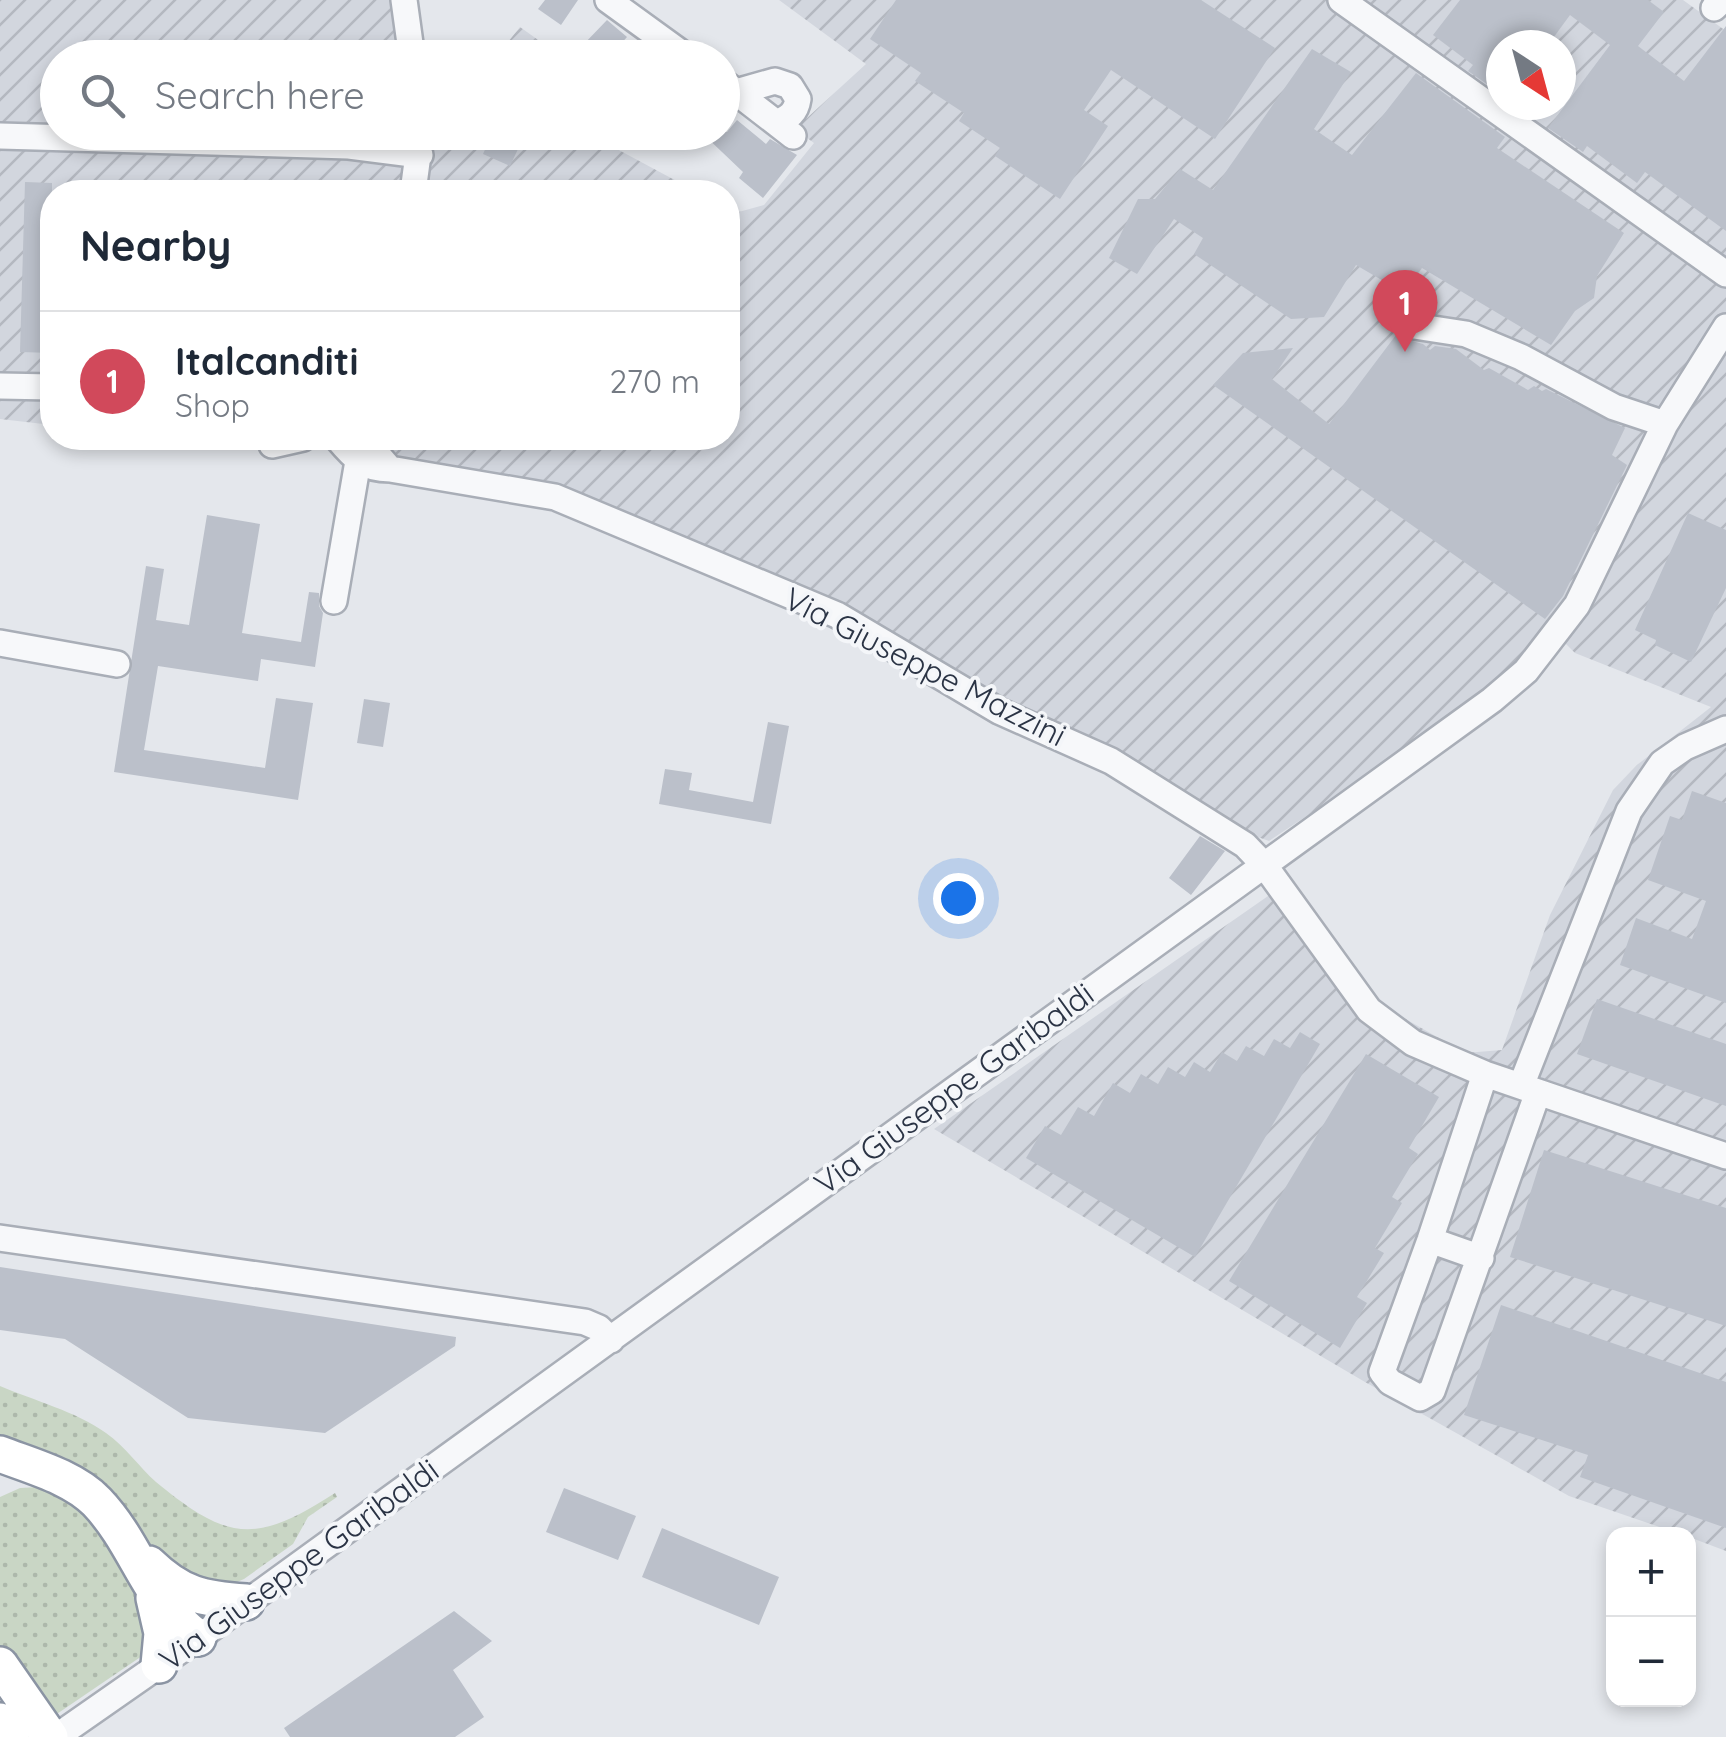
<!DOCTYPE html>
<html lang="en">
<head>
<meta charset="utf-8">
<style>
	:root { --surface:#fff; --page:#f6f6f7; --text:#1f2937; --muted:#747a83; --line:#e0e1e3; --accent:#d1495b }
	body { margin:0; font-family:Quicksand,sans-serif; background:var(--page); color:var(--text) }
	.controls { position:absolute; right:30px; bottom:30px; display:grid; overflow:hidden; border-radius:20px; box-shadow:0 5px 15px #0003 }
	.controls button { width:90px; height:90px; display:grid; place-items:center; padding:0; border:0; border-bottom:2px solid var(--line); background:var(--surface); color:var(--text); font:50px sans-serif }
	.compass { position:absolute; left:1486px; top:30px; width:90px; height:90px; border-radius:50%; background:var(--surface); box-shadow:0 5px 15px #0003; rotate:144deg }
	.you { position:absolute; left:958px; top:898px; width:35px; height:35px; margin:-25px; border:8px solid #fff; border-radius:50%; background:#1a73e8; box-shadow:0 0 0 15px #1a73e833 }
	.badge { display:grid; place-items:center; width:65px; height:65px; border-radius:50%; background:var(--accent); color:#fff; font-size:32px; font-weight:700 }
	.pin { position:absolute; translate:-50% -82px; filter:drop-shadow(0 2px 5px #0008) }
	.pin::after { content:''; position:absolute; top:52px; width:35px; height:30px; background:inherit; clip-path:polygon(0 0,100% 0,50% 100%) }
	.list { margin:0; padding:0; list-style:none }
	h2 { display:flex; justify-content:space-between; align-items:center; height:130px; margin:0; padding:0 40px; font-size:42px }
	h2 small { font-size:32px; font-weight:400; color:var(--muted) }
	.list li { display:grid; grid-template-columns:65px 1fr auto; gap:30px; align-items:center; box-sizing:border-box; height:140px; padding:0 40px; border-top:2px solid var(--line) }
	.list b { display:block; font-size:38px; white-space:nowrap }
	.list p { margin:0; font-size:32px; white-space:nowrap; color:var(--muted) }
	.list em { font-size:32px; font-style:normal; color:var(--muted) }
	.icon { flex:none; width:55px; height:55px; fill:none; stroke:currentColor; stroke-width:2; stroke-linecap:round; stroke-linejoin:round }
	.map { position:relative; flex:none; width:1726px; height:1737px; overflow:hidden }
	.search { position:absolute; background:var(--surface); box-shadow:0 5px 15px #0003; left:40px; top:40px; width:700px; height:110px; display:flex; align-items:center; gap:25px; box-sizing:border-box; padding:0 35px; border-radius:55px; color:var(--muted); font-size:38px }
	.panel { position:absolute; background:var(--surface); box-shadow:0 5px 15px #0003; left:40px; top:180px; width:700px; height:270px; border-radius:40px }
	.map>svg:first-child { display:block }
	.industrial { fill:url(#industrial-furrows); fill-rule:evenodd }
	.grass { fill:url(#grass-dots) }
	.building { fill:#bbc0ca }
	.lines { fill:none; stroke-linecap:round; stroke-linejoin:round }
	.minor-casing { stroke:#a9aeb7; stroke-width:30 }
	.highway-casing { stroke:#8b94a3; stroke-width:40 }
	.minor { stroke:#f7f8fa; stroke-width:25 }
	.highway { stroke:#fff; stroke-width:35 }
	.labels { text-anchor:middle; stroke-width:8; stroke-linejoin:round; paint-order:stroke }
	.street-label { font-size:32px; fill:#2b3445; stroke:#f4f6f9 }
</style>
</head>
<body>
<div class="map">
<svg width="1726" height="1737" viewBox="0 0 1726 1737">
	<defs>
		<pattern id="industrial-furrows" width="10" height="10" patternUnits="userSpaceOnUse" patternTransform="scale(2.5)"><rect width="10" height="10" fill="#d2d6de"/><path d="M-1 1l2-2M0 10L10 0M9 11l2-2" fill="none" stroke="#b4b8c0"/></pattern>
		<pattern id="grass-dots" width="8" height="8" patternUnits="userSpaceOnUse" patternTransform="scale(2.5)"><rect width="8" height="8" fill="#c9d6c5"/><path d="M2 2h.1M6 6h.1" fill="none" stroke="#adb8ab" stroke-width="1.8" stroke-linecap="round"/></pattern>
	</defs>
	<rect width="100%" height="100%" fill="#e4e7ec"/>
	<path class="industrial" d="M0 0H416L424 57 58 58V132L610 133 615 148 697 192H52V425L0 419Z
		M779 0H1683L1726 31V1551L1689 1537 1688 1534H1680L1569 1496 1365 1382 934 1129 1291 880 1376 1002 1465 1053 1502 1050 1550 915 1613 790 1637 765 1711 707 1575 653 1548 626 1520 666 1400 754 1269 841 1230 827 562 485 373 454 300 438H728V209L735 213 764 205 814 143 795 129 866 64ZM1501 45H1561V105H1501Z
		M520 27 562 57H496Z"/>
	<path class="grass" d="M0 1386C35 1401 75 1411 106 1433 126 1447 139 1467 156 1482 229 1542 256 1544 335 1493L337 1497 308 1517 293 1544 244 1579 221 1589 164 1570 110 1492 87 1472 55 1458 0 1445Z
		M39 1487 67 1494 126 1561 154 1637 142 1656 48 1720 0 1653V1497L20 1488Z"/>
	<path class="building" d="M545 0H578L561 25 538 9Z
		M896 0H1201L1275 48 1215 139 1111 70 1084 110 1108 126 1060 199 995 156 1000 148 959 121 964 113 915 81 921 73 870 39Z
		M1460 0H1648L1664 12 1638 46 1684 81 1726 26V231L1645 172 1637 183 1587 146 1583 152 1548 128 1610 45 1570 15 1548 45H1501V94L1468 71 1473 65 1433 35Z
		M607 20 627 37 608 58H594L582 46Z
		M1312 49 1351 72 1314 129 1352 155 1416 73 1505 137 1497 148 1624 233 1597 276 1594 298 1575 311 1551 345 1422 268 1404 293 1356 265 1324 317 1291 319 1194 254 1203 238 1174 219 1137 274 1109 258 1138 199H1155L1180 169 1213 190Z
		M737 120 766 144 770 139 797 155 763 198 739 178 743 172 701 132H727Z
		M493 132H526L510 166 483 154Z
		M25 182 52 183V353L20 352Z
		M1399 331 1405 339 1423 344 1430 350 1435 346 1456 349 1484 370 1489 368 1528 390 1534 386 1542 391 1546 389 1625 428 1612 455 1627 465 1563 596 1545 619 1213 385 1243 353 1293 348 1272 379 1329 424Z
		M1688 513 1726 530V588L1691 662 1655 645 1656 640 1635 630Z
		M207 515 260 524 242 633 301 642 309 592 319 593V606L323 613 315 667 261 659 258 681 158 666 144 750 265 768 276 698 313 703 298 800 114 772 146 566 164 569 156 620 189 625Z
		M364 699 390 703 383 747 357 743Z
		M768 722 789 726 771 824 659 804 665 769 692 773 689 790 753 802Z
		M1692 791 1726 803V1003L1620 965 1636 918 1692 939 1706 901 1648 880 1670 816 1682 820Z
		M1200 836 1225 851 1191 895 1169 878Z
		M1597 999 1726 1044V1106L1577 1054Z
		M1300 1032 1320 1044 1195 1257 1026 1158 1045 1126 1061 1135 1078 1107 1094 1116 1113 1083 1130 1093 1141 1074 1158 1084 1168 1067 1185 1077 1194 1062 1210 1072 1222 1052 1237 1061 1246 1046 1264 1056 1274 1039 1290 1048Z
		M1366 1054 1439 1097 1409 1148 1418 1154 1392 1197 1402 1203 1375 1248 1384 1253 1357 1297 1367 1303 1340 1348 1229 1281Z
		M1544 1150 1726 1208V1326L1510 1257Z
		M0 1267 456 1337 455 1346 325 1433 188 1418 65 1339 0 1330Z
		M1501 1305 1726 1382V1528L1580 1477 1588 1455 1464 1415Z
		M564 1488 636 1516 618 1560 546 1532Z
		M662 1528 779 1577 759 1625 642 1577Z
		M454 1611 492 1641 453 1670 484 1717 455 1737H290L284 1728Z"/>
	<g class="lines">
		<defs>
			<path id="minor" d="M404 0 412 58
				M608 0 688 58
				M1341 0 1726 274
				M1714 8 1722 0
				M727 85 793 136
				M736 92 775 81 790 86 798 99C796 113 789 117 777 123
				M0 136 349 146 420 155
				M413 192 421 132
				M1414 326 1466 334 1521 357 1614 407 1665 424
				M0 386 52 387
				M338 439C354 458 364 469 390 469L363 438
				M272 445 303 438
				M390 469 555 497 837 615 999 711 1111 761 1245 845 1265 866 1369 1010 1413 1043 1485 1074 1726 1156
				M334 601 358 461
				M0 643 117 664
				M1485 1074 1430 1240 1382 1372 1390 1382 1420 1398 1432 1391 1538 1092
				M1521 1086 1629 811 1662 763 1685 747 1726 729
				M0 1238 585 1322 599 1328 611 1340
				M1430 1240 1481 1258
				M56 1737 198 1638 1492 700 1526 671 1577 605 1665 424 1726 327"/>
			<path id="highway" d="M0 1454C31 1466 73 1477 97 1502 138 1545 148 1602 198 1638
				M149 1564C181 1595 203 1599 246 1602
				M154 1598 162 1633 159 1665
				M0 1665 50 1737
				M0 1721 11 1737"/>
		</defs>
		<use href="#minor" class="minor-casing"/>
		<use href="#highway" class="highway-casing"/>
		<use href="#minor" class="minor"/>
		<use href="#highway" class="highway"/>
	</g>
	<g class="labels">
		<g class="street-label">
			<text transform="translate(925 667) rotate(27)" y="11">Via Giuseppe Mazzini</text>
			<text transform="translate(954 1089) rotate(-36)" y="11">Via Giuseppe Garibaldi</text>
			<text transform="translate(299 1565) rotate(-36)" y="11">Via Giuseppe Garibaldi</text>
		</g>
	</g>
</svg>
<div class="controls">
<button>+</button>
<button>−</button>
</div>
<svg class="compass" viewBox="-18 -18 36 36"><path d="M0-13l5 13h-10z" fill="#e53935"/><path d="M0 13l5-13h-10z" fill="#747a83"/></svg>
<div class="you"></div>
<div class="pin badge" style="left:1405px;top:352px">1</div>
<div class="search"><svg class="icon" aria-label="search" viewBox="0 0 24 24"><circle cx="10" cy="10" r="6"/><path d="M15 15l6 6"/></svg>Search here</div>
<section class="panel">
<h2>Nearby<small></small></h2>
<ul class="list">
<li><span class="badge">1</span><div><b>Italcanditi</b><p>Shop</p></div><em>270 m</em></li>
</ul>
</section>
</div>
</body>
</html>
